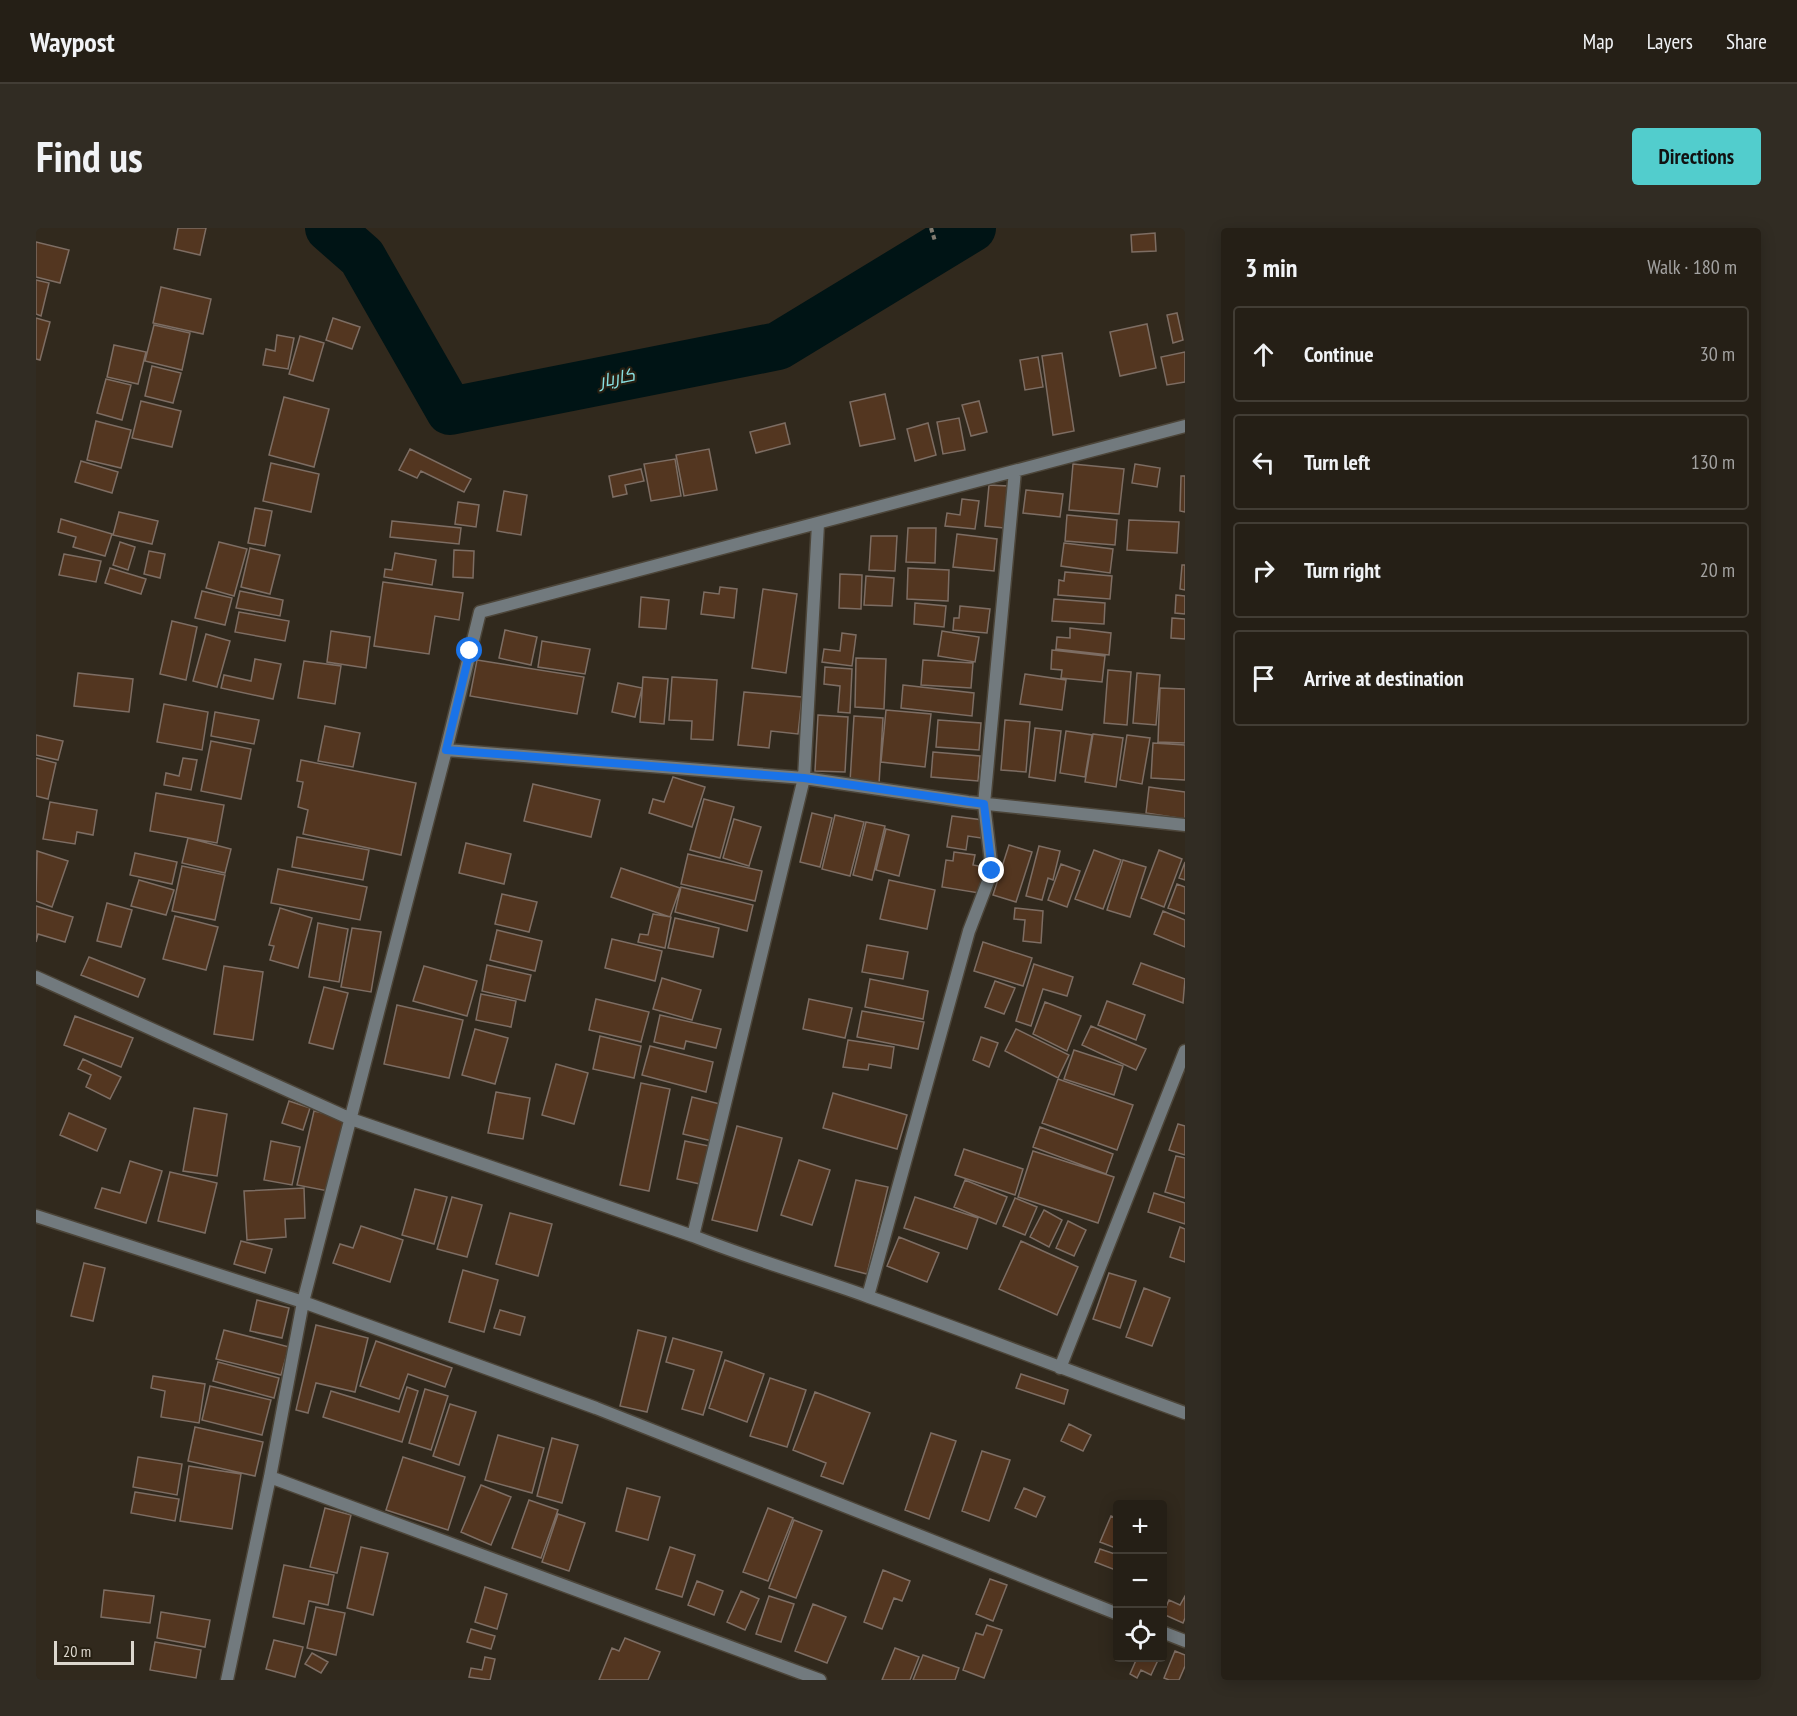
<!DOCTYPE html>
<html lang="en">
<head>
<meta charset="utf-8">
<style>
	:root { --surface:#251f16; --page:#312c23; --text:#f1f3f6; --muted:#a3a2a1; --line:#423d35; --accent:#52cdcd }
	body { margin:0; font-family:"PT Sans Narrow",Cairo,sans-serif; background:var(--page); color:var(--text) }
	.controls { position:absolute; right:18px; bottom:18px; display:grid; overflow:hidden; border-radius:6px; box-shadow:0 3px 15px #0003 }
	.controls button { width:54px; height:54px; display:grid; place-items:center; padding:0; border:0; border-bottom:2px solid var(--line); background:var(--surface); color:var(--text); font:30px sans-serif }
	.scale { position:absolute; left:18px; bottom:15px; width:80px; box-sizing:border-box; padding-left:6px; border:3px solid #dcd7ce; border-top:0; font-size:16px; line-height:21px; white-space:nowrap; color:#dcd7ce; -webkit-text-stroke:4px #272013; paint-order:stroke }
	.stop { position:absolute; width:18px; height:18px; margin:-14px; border:4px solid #1a73e8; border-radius:50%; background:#fff }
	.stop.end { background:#1a73e8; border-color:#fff; box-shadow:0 2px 6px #0008 }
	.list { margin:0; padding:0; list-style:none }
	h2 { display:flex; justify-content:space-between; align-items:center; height:78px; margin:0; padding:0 24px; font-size:26px }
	h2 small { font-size:20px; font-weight:400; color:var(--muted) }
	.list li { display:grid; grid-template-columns:39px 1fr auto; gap:18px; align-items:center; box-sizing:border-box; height:96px; margin:0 12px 12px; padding:0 12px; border:2px solid var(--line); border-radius:6px }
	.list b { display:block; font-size:22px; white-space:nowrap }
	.list em { font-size:20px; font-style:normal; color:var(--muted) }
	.icon { flex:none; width:33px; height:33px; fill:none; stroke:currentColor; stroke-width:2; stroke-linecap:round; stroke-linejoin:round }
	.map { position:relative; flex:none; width:1149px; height:1452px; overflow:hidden; border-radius:6px }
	header { display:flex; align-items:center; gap:36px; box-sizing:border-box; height:84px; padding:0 30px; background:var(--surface); border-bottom:2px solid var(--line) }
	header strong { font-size:28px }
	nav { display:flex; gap:33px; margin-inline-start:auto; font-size:21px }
	.intro { display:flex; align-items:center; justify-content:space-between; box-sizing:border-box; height:144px; padding:0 36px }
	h1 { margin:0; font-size:42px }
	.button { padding:15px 27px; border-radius:6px; background:var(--accent); color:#111; font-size:21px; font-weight:700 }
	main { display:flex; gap:36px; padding:0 36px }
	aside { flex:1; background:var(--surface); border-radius:6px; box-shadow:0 3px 15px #0003 }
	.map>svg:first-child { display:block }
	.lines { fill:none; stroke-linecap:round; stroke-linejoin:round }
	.river { stroke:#001415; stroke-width:48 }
	.building { fill:#533620; stroke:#7d6d63; stroke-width:1.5 }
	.street-casing { stroke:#4c4539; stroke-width:15 }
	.path { stroke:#817b70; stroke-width:4; stroke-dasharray:4.5 3; stroke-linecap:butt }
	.street { stroke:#727a7e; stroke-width:12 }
	.route { stroke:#1a73e8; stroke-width:8 }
	.labels { text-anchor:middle; stroke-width:4.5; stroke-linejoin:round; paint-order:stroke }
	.water-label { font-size:18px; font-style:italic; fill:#89e0e2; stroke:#272013 }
</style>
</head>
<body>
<header>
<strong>Waypost</strong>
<nav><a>Map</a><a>Layers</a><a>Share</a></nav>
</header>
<div class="intro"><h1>Find us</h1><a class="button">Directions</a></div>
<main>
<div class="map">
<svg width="1149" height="1452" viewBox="0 0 1149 1452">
	<rect width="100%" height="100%" fill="#31291d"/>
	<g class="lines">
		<path class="river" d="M293 0 326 29 414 183 742 118 936 0"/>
	</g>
	<path class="building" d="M142 0H170L164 27 138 21Z
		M1119 5 1120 23 1096 24 1095 7Z
		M0 14 33 22 24 55 0 49Z
		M0 52 13 55 5 88 0 86Z
		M125 59 175 71 167 106 117 95Z
		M1141 85 1147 112 1137 115 1131 87Z
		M0 90 14 94 4 132 0 131Z
		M297 90 324 99 316 121 290 112Z
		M1111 96 1120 140 1084 148 1074 104Z
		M118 97 154 105 146 142 109 133Z
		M241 107 258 110 252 141 227 137 230 121 239 123Z
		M264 108 288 115 277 153 253 146Z
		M78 117 110 124 102 156 71 149Z
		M1149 124V154L1131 157 1125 129Z
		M1026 125 1038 203 1017 207 1006 128Z
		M1002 129 1007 159 989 162 984 132Z
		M116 138 145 145 137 175 109 168Z
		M70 151 95 157 86 192 61 185Z
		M849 166 859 211 824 218 814 174Z
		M248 169 293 181 278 239 233 227Z
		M105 173 145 183 136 219 96 210Z
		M943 173 951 204 935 208 926 177Z
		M923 190 929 222 907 226 901 194Z
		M60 193 95 202 85 240 51 232Z
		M749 195 754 216 720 225 714 204Z
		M892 195 900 227 879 233 871 201Z
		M374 221 435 251 428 264 385 243 381 250 363 242Z
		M673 221 681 262 648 268 640 227Z
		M639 231 645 268 615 273 608 236Z
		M45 233 82 244 76 265 39 254Z
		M235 235 283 246 275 284 227 273Z
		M1037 236 1088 241 1083 286 1033 282Z
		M1099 236 1124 240 1121 259 1096 255Z
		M605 241 608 253 589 257 591 266 577 269 573 248Z
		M1145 248H1149V284L1144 283Z
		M953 257 972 258 968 300 949 298Z
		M990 262 1027 266 1024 289 987 285Z
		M468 263 491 267 485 307 461 303Z
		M926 271 943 273 939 301 909 298 911 285 924 287Z
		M422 274 443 277 440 299 419 296Z
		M219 280 236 283 229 318 212 315Z
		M83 284 122 293 116 316 77 307Z
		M1031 287 1081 292 1079 317 1029 313Z
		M25 291 76 306 69 328 37 319 40 309 22 304Z
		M1093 292 1143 294 1141 325 1091 322Z
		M356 293 425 300 423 316 354 309Z
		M872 300H900L899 335 870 334Z
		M921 306 961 311 958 343 917 339Z
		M835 308H861L859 343 833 342Z
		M84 314 99 319 92 342 77 337Z
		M183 314 211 321 198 368 170 360Z
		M1028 315 1077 321 1074 345 1025 338Z
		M214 320 244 327 234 366 205 359Z
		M418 322 438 323 437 350 417 349Z
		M113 323 129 326 124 350 108 346Z
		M359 325 400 332 396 357 348 349 349 341 356 342Z
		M28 326 65 333 60 354 23 347Z
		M1146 337H1149V362L1144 361Z
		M74 340 110 351 105 366 69 355Z
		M872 340 913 342 912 373 871 371Z
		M1029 344 1076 348 1074 371 1022 367 1023 352 1028 353Z
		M804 346 826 347 825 381 803 380Z
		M830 348 858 350 856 378 828 377Z
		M347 354 427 365 423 392 399 388 393 426 338 418Z
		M684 359 701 361 698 390 665 386 668 364 683 366Z
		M727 361 761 366 750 445 716 440Z
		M166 363 196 370 189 397 159 390Z
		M204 363 247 372 244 388 200 380Z
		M1140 367 1149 368V386L1139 385Z
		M605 369 633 372 630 401 603 399Z
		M1018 371 1069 375 1068 396 1016 393Z
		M879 375 910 378 908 399 878 396Z
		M924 378 954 381 951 405 917 402 918 390H923Z
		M203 384 253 393 249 413 199 404Z
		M1136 390 1149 391V411L1135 410Z
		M136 393 161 399 150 452 124 446Z
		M1034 400 1075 405 1073 427 1020 421 1021 409 1034 410Z
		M469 402 501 409 495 437 463 430Z
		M295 403 334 409 330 440 291 434Z
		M906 403 943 409 939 434 902 428Z
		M806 405 820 407 816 438 786 434 788 421 804 423Z
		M170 406 194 413 181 459 157 453Z
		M506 413 554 421 549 446 502 439Z
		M1016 422 1069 428 1066 454 1025 450 1026 442 1015 441Z
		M820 430 850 431 848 481 819 479Z
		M219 431 245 436 237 471 185 460 188 447 215 453Z
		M441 432 548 449 541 486 434 468Z
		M887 432 937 435 935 460 885 457Z
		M268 433 305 438 299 476 262 470Z
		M789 439 816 441 814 485 802 484 804 458 788 456Z
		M1072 442 1095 444 1091 497 1068 495Z
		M42 445 97 451 93 484 38 478Z
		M1101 445 1124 447 1120 497 1097 495Z
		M989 446 1030 452 1026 482 984 476Z
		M607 449 632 451 628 496 604 494Z
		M636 449 681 452 677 512 655 511 656 493 633 492Z
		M582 455 606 460 599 489 576 484Z
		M867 457 938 465 936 488 865 480Z
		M1124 460 1149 461V515L1122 514Z
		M708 464 766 469 762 506 735 503 733 520 702 517Z
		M128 476 172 484 166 522 121 514Z
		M850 482 895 486 889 539 845 534Z
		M179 484 223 492 218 516 175 508Z
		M782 487 812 489 809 544 779 543Z
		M818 488 847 490 843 556 814 554Z
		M902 492 945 495 943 522 900 519Z
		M969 492 994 494 990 544 965 542Z
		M289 498 324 505 317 539 282 533Z
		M999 500 1025 503 1019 553 993 549Z
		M1030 503 1056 507 1049 549 1024 545Z
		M1057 506 1087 510 1080 559 1049 554Z
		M0 507 27 513 22 532 0 527Z
		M1091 507 1114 510 1106 556 1084 552Z
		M175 513 215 521 205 571 165 563Z
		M1117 515 1149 517V552L1115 550Z
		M897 524 944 528 942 553 895 549Z
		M0 530 20 535 12 571 0 568Z
		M147 530 161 532 155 562 128 557 130 545 143 548Z
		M265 532 380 555 365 627 267 606 272 582 262 579 267 554 261 553Z
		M637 549 669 559 656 599 613 585 617 571 628 574Z
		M497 556 564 572 555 609 488 593Z
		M1113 559 1149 564V591L1110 585Z
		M120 565 188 577 181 615 114 603Z
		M668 571 698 579 684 630 654 622Z
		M14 574 61 582 57 607 41 604 39 616 7 611Z
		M776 585 796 590 784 639 764 634Z
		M799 587 828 594 814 648 786 641Z
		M916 588 947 592 945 610 932 608 930 622 911 619Z
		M698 591 725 599 713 638 687 630Z
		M830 594 849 598 836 652 817 647Z
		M850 601 873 607 863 648 840 642Z
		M261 609 333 622 327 652 256 639Z
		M152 610 195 621 189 645 146 635Z
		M430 615 475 626 468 656 423 645Z
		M973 617 996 624 980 674 957 667Z
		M1003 618 1024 623 1017 652 1012 650 1006 672 990 668Z
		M1058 622 1085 632 1067 681 1039 671Z
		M1123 622 1146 631 1128 679 1105 670Z
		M1 623 32 633 16 679 0 673Z
		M918 624 939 627 937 637 948 639 943 665 906 659 910 632 917 633Z
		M99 625 141 634 136 656 94 647Z
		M652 626 726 643 719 673 645 656Z
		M1087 632 1110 639 1094 689 1071 682Z
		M1149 634V652L1143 650Z
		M1025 636 1044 643 1031 679 1012 672Z
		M146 638 189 647 179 692 136 683Z
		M585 640 644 660 634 689 575 669Z
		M242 641 331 659 324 692 235 675Z
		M103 652 138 662 130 687 95 678Z
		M853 652 899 662 891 701 844 691Z
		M1141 656 1149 659V686L1132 680Z
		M645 659 717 677 711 703 639 684Z
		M466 666 501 674 493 704 459 696Z
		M71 675 96 682 85 719 61 713Z
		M0 678 37 689 29 714 2 706 0 714Z
		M244 680 276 690 262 740 234 732 238 718 233 717Z
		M979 680 1007 683 1005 715 987 713 989 692 978 691Z
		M1127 683 1149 692V719L1118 706Z
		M617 686 635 689 629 720 602 714 604 706 612 707Z
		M139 688 182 699 170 742 127 731Z
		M639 690 683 700 677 729 632 720Z
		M282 695 312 701 303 754 273 749Z
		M316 700 345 704 335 764 305 759Z
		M461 702 506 713 499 743 454 732Z
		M576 711 626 723 619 753 569 740Z
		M947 714 996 730 987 758 938 743Z
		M831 717 872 724 867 751 826 744Z
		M53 729 109 751 102 769 45 747Z
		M1105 735 1149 751 1147 775 1097 756Z
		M998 736 1037 749 1031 768 1007 761 995 798 980 793Z
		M451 737 495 747 489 773 446 763Z
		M188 738 227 744 217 812 178 806Z
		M388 738 441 753 431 788 377 773Z
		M626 750 665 762 656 792 617 781Z
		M834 751 892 763 887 791 829 779Z
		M959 753 979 760 968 786 949 779Z
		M288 759 312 765 297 821 273 815Z
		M445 766 480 773 475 799 440 792Z
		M560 771 613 784 605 814 553 802Z
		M773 771 816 780 809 810 767 801Z
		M1071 773 1109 787 1100 812 1062 797Z
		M1009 774 1045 788 1031 823 997 806Z
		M361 777 427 792 413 850 348 836Z
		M826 783 888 794 882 821 821 809Z
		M624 787 685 801 680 820 650 813 648 821 618 814Z
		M39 788 97 810 85 839 28 817Z
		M1055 798 1110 821 1100 842 1046 817Z
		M439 801 472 810 459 856 426 847Z
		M980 801 1033 827 1022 850 969 823Z
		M564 808 605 818 598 850 557 841Z
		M945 809 962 815 953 839 937 832Z
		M812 812 858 819 855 840 833 836 832 842 807 839Z
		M614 818 677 834 670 864 606 847Z
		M1038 822 1087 838 1078 867 1028 851Z
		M47 831 85 849 74 871 50 859 55 847 42 841Z
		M520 836 552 845 538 896 506 887Z
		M1022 851 1097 877 1081 922 1006 895Z
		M605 855 634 861 613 963 584 957Z
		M460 864 494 870 487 911 452 905Z
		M797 865 871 887 861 921 787 900Z
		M656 869 684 876 676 913 647 906Z
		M253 873 274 880 267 902 246 895Z
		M158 880 191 886 181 948 147 943Z
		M278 883 309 890 292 963 261 957Z
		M33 885 70 901 61 923 24 907Z
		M1142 896 1149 898V927L1133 922Z
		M701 898 746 910 721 1003 676 992Z
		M1004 899 1077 926 1070 946 997 919Z
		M235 913 264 919 256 957 228 952Z
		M649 913 673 918 664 956 641 951Z
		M928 921 987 941 979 967 919 947Z
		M997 923 1078 949 1062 995 982 969Z
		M1140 928 1149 930V970L1129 964Z
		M763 932 794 942 776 997 745 987Z
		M94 933 126 943 110 995 59 980 66 960 84 965Z
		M134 944 181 955 169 1005 122 993Z
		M820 952 852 959 831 1046 799 1038Z
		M929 952 971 969 960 996 918 979Z
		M268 960 269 990 249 991 250 1009 211 1012 208 963Z
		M379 961 411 969 398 1016 366 1007Z
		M1118 965 1149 975V996L1112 984Z
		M416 969 446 977 431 1029 401 1021Z
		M879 969 942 990 931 1021 868 1000Z
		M979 970 1001 979 989 1007 967 998Z
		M1008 982 1026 992 1013 1019 994 1009Z
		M474 985 516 996 502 1048 460 1036Z
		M1032 993 1050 1002 1038 1028 1020 1020Z
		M325 998 367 1012 354 1054 297 1035 304 1016 317 1020Z
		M1144 999 1149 1001V1034L1134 1029Z
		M863 1009 903 1025 891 1054 851 1038Z
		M205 1013 236 1021 229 1045 198 1036Z
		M985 1013 1042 1039 1021 1087 963 1061Z
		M48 1035 69 1040 57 1093 35 1088Z
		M427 1042 462 1052 448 1104 413 1094Z
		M1073 1045 1100 1053 1084 1100 1057 1091Z
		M1108 1060 1134 1070 1116 1118 1090 1109Z
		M221 1072 253 1080 246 1110 214 1103Z
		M464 1082 489 1089 484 1107 458 1100Z
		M280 1097 332 1110 319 1164 280 1155 272 1185 260 1182Z
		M188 1102 253 1119 245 1147 180 1131Z
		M602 1102 630 1109 611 1184 584 1178Z
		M637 1110 686 1124 667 1187 646 1181 658 1142 630 1134Z
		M340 1113 416 1140 409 1159 372 1146 363 1171 324 1158Z
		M689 1132 728 1146 711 1194 673 1180Z
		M182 1134 243 1150 238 1170 177 1153Z
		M985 1146 1032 1162 1028 1176 980 1160Z
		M117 1148 169 1156 163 1195 125 1189 129 1163 115 1160Z
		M734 1150 770 1162 751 1219 714 1208Z
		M174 1158 235 1172 226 1207 166 1192Z
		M371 1159 382 1163 366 1214 287 1189 295 1163 363 1184Z
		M389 1161 412 1168 395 1222 373 1215Z
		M779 1164 834 1185 807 1256 785 1248 790 1235 757 1222Z
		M414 1176 440 1184 423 1237 397 1228Z
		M1033 1196 1055 1207 1047 1223 1025 1213Z
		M159 1199 227 1214 219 1248 152 1233Z
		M895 1205 920 1213 893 1291 869 1282Z
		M462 1207 508 1220 496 1265 449 1252Z
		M516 1210 542 1217 526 1275 501 1268Z
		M946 1223 974 1232 953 1293 926 1283Z
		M102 1229 146 1236 141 1267 97 1259Z
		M367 1229 429 1249 412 1302 350 1282Z
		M153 1238 205 1246 196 1301 144 1293Z
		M445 1257 475 1269 455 1317 425 1304Z
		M591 1260 624 1269 612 1312 580 1303Z
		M988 1260 1009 1269 1000 1289 979 1280Z
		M99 1264 143 1271 139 1293 95 1285Z
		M493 1272 522 1282 505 1330 476 1320Z
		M289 1280 315 1287 301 1345 274 1339Z
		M732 1280 757 1290 732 1353 707 1344Z
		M522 1286 549 1295 533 1343 506 1334Z
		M1075 1288 1082 1291V1321L1064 1314Z
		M758 1292 786 1303 760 1370 733 1360Z
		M325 1319 352 1325 337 1387 311 1380Z
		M634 1319 659 1327 646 1369 620 1361Z
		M1064 1321 1082 1327V1343L1059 1334Z
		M248 1337 298 1347 292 1377 273 1373 268 1396 237 1389Z
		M847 1342 874 1353 866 1373 858 1370 846 1401 828 1394Z
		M954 1351 971 1357 957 1393 940 1386Z
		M661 1353 687 1363 678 1387 652 1377Z
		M449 1359 471 1366 461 1401 439 1394Z
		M68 1362 118 1368 114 1395 65 1389Z
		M705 1363 723 1371 709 1402 691 1394Z
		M733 1368 758 1376 745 1414 720 1406Z
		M1149 1368V1390L1147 1395 1127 1386 1133 1372 1144 1377Z
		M777 1376 810 1389 791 1435 759 1423Z
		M280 1379 309 1385 300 1427 271 1420Z
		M125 1384 174 1392 169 1419 121 1410Z
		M951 1397 966 1402 948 1450 927 1442 940 1405 947 1407Z
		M435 1401 459 1408 455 1421 431 1414Z
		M589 1410 624 1424 612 1452H563L576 1420 583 1423Z
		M238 1412 267 1419 259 1449 230 1441Z
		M119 1414 165 1422 160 1450 114 1442Z
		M859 1420 883 1429 874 1452H846Z
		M1139 1423 1149 1427V1438L1143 1452H1133L1128 1450Z
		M276 1425 292 1434 285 1445 269 1436Z
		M887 1427 923 1440 919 1452H877Z
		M449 1429 459 1431 454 1452 433 1449 435 1440 446 1442Z
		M1101 1430H1123L1115 1447 1105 1442 1101 1450 1094 1446Z"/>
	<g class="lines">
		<defs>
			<path id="street" d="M410 522 768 550 932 574 1149 597
				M0 749 315 891 657 1008C715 1031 775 1048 833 1069 939 1106 1043 1147 1149 1185
				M0 988 267 1074 560 1180 1082 1386
				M657 1008 768 550 782 296
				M832 1068 933 703 956 643 948 576 979 243
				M1024 1140 1149 823
				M234 1249 784 1452
				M1126 1404 1149 1413
				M191 1452 234 1249 267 1074 410 522 444 384 1149 198"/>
		</defs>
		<use href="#street" class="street-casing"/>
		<path class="path" d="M895 0 899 13"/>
		<use href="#street" class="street"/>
	</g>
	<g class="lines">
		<path class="route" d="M434 423 410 522 768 550 948 576 956 643"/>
	</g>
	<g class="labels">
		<g class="water-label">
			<text transform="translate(581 150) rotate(-11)" y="6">کاربار</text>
		</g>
	</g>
</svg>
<div class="controls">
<button>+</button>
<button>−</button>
<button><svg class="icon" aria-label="locate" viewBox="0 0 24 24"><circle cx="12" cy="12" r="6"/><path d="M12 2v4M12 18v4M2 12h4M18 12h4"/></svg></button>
</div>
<div class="scale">20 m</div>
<div class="stop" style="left:434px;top:423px"></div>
<div class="stop end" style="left:956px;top:643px"></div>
</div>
<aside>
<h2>3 min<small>Walk · 180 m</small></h2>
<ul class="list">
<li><svg class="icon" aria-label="ahead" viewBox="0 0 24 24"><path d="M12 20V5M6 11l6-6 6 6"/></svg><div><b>Continue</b></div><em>30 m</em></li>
<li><svg class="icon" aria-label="left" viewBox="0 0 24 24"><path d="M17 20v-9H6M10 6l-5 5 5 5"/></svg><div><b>Turn left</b></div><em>130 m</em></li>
<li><svg class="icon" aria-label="right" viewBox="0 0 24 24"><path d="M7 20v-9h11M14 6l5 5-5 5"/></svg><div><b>Turn right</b></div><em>20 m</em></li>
<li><svg class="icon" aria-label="arrive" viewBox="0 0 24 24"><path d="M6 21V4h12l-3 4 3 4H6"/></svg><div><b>Arrive at destination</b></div></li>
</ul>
</aside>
</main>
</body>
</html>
